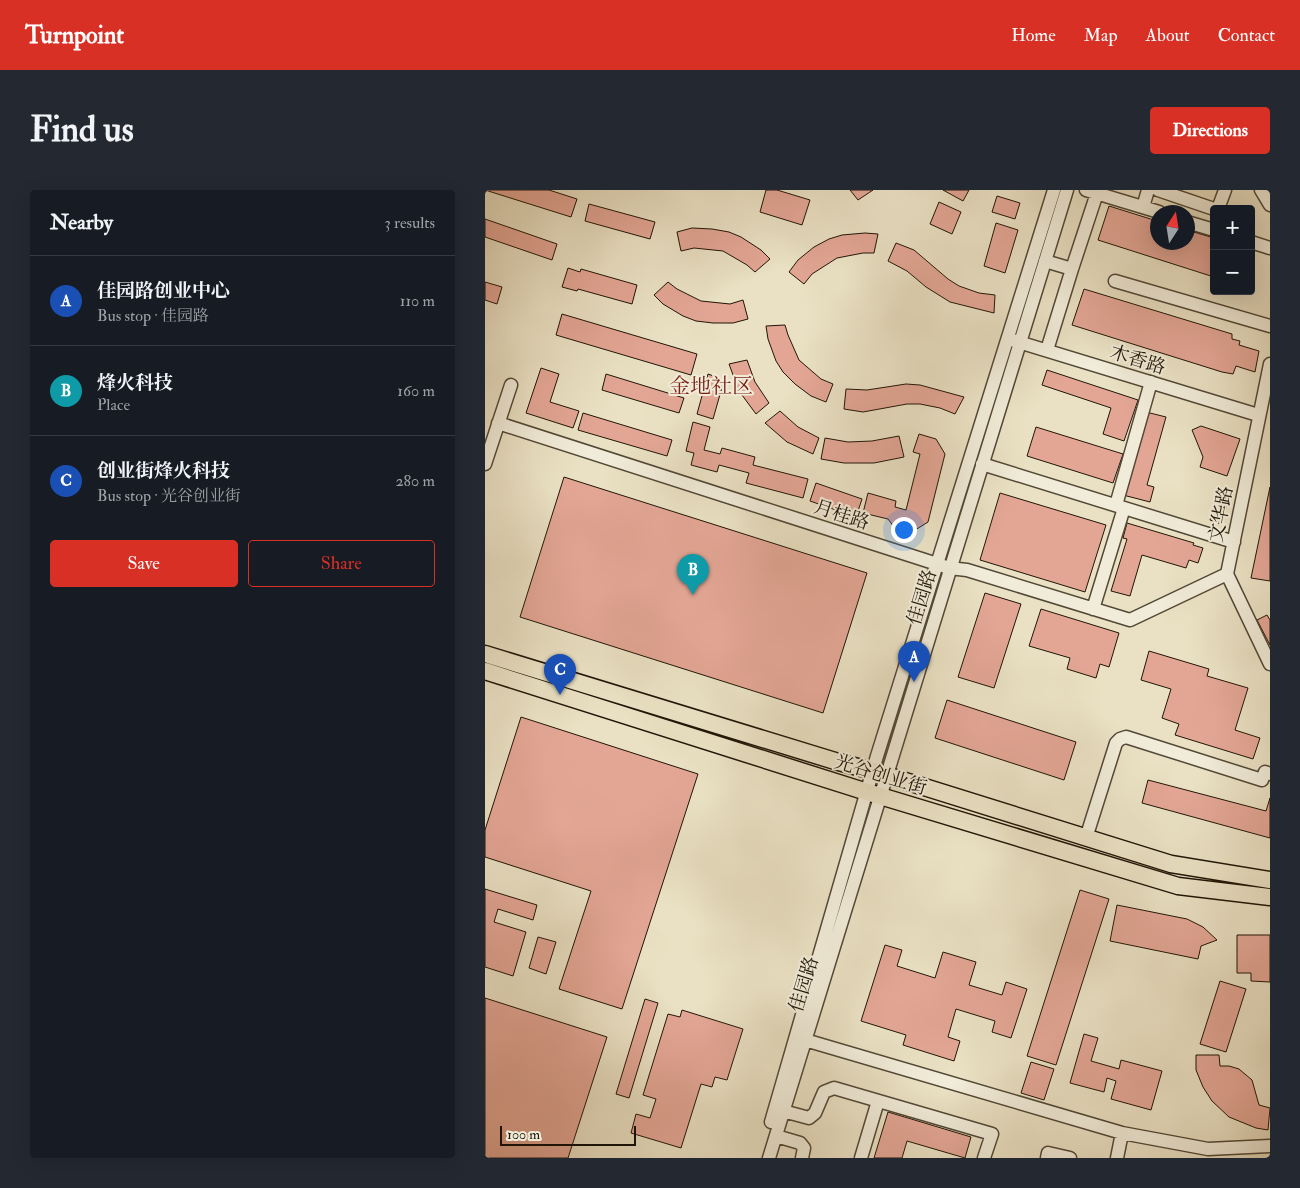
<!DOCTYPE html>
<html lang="en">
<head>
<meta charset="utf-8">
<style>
	:root { --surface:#171b24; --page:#242831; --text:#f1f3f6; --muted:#9ea1a6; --line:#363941; --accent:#d93025 }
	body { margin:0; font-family:"IM FELL Double Pica","Noto Serif SC",serif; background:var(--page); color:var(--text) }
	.controls { position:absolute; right:15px; top:15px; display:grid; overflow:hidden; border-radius:5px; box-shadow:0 5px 20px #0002 }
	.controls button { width:45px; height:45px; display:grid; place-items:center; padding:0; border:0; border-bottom:1px solid var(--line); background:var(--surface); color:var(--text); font:25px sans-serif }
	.compass { position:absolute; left:665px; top:15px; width:45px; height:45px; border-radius:50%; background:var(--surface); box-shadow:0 5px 20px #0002; rotate:12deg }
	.scale { position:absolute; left:15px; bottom:12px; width:136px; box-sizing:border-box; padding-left:5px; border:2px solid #201506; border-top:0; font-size:14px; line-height:18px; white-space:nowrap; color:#201506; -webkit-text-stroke:4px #f1ecd9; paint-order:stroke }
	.you { position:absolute; left:418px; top:339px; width:18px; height:18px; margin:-12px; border:4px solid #fff; border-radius:50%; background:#1a73e8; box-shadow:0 0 0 8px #1a73e833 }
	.badge { display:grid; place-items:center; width:32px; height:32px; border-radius:50%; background:var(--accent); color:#fff; font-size:16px; font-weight:700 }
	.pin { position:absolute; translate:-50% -41px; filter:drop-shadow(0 1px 2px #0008) }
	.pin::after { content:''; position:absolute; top:26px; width:18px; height:15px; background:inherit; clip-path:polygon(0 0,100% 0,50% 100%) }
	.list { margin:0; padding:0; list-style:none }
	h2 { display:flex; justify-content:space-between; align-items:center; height:65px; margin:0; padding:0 20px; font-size:21px }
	h2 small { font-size:16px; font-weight:400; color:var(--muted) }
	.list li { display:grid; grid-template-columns:32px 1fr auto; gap:15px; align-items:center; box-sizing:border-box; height:90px; padding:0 20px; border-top:1px solid var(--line) }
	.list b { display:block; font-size:19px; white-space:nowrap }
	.list p { margin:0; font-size:16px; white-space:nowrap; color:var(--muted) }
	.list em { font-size:16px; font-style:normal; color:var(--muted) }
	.actions { display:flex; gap:10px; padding:15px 20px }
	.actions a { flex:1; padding:11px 0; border:1px solid var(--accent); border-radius:5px; text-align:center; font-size:18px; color:var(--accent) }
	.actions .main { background:var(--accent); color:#fff }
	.map { position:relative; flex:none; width:785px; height:968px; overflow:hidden; border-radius:5px }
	header { display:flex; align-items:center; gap:30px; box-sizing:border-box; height:70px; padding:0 25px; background:var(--accent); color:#fff }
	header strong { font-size:24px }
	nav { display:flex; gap:28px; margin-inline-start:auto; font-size:18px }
	.intro { display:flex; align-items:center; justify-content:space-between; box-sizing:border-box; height:120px; padding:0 30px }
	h1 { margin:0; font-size:35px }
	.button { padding:12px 22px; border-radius:5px; background:var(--accent); color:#fff; font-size:18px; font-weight:700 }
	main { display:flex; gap:30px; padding:0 30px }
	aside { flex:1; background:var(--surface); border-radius:5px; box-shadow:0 5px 20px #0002 }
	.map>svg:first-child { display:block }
	.building { fill:#e3a695; stroke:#201506 }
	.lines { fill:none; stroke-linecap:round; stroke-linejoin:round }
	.minor-casing { stroke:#524836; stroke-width:15 }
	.major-casing { stroke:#201506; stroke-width:19 }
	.minor { stroke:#f1ecd9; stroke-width:12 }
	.major { stroke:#eae1c4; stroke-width:16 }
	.labels { text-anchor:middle; stroke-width:4; stroke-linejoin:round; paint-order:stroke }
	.street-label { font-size:19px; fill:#201506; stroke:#f1ecd9 }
	.quarter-label { font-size:21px; fill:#7a1f14; stroke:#f1ecd9 }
</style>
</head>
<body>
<header>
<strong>Turnpoint</strong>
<nav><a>Home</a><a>Map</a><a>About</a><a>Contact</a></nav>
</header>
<div class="intro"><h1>Find us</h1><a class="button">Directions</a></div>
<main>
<aside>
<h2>Nearby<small>3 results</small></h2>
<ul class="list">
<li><span class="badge" style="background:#1a4fb4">A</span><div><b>佳园路创业中心</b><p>Bus stop · 佳园路</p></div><em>110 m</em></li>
<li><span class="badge" style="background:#0f9aa8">B</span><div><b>烽火科技</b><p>Place</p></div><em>160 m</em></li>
<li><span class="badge" style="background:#1a4fb4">C</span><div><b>创业街烽火科技</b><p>Bus stop · 光谷创业街</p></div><em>280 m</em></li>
</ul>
<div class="actions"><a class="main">Save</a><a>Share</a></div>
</aside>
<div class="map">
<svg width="785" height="968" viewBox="0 0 785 968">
	<rect width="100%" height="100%" fill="#eae1c4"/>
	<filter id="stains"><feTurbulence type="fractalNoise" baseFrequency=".004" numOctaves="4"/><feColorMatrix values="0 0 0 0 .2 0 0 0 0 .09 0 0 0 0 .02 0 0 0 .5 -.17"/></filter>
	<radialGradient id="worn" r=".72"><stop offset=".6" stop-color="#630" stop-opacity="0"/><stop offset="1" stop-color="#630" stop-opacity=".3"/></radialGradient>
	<path class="building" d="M0 0H64L92 9 86 27Z
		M281 0H292L325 10 317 35 275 22Z
		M365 0H388L373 10Z
		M458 0H484L478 11Z
		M512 6 535 13 530 29 507 22Z
		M454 12 476 22 467 44 445 34Z
		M104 14 170 32 165 49 100 31Z
		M624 16 672 31V52H702V40L729 48V87L613 50Z
		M0 29 72 54 67 70 0 47Z
		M511 33 533 40 520 83 499 76Z
		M207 38 227 39 244 42 256 47 276 60 285 69 270 82 262 75 238 61 209 58 196 61 192 42Z
		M380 43 393 44 389 63H378L352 68 327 84 319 94 304 82 313 70 329 57 344 49 357 45Z
		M411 53 429 60 463 89 474 96 494 103 510 105 509 123 465 112 441 97 422 81 403 71Z
		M83 78 95 82 96 79 152 95 147 114 93 99 92 101 77 97Z
		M0 92 17 97 12 114 0 110Z
		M183 92 192 99 216 111 245 114 258 110 263 129 248 133H228L211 131 198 126 178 114 169 105Z
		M599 99 747 144V149L755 151 754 155 774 161 770 182 751 176 748 184 737 182 587 135Z
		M77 124 212 164 206 185 71 145Z
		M300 135 303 145 314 170 336 189 348 194 341 212 326 206 310 194 298 182 291 171 283 149 281 136Z
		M262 170 270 192 284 213 271 224 254 201 244 174Z
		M56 178 74 184 65 212 94 221 88 238 41 223Z
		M562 180 653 210 639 251 618 244 626 218 557 195Z
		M121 184 199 208 194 223 117 200Z
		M223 184 234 188 233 192 238 194 228 229 212 224Z
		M421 194 435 195 479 207 470 224 455 218 435 214H422L378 222 359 219 361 199 382 200Z
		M295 221 313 237 334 248 328 264 302 252 280 233Z
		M661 222 681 227 662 295 669 297 665 312 638 305Z
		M98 223 187 250 182 266 93 240Z
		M208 232 225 237 219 260 235 264 237 258 270 267 268 275 323 289 318 308 261 293 264 283 234 275 232 282 206 275 209 263 201 261Z
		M716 236 755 249 742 286 715 277 718 267 707 240Z
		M551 237 638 264 628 293 542 266Z
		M434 244 451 249 460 264 443 332 427 342 409 337 403 329 378 323 383 303 411 311 410 317 421 320 435 264 428 262Z
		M414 246 419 267 389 273H359L336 269 340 248 363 252 387 251Z
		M79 287 382 383 338 523 35 427Z
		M331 293 377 309 371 327 325 311Z
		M785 297V391L766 388Z
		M734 302 745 305 736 334 725 330Z
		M515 303 621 335 600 402 495 370Z
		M642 333 709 353 708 355 718 358 713 373 704 370 701 378 657 365 645 406 626 401 642 349 638 348Z
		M500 403 536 414 509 498 473 487Z
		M556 419 634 443 624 477 615 474 611 488 582 479 585 468 544 456Z
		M782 425 785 430V455L772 430Z
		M664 461 724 479 722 486 763 498 750 540 775 548 768 569 690 545 694 534 677 528 686 499 656 490Z
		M462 510 591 552 579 590 450 548Z
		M36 527 213 584 137 819 74 799 106 701 0 667V640Z
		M663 590 781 621 785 608V648L657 613Z
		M0 699 52 715 48 730 13 719 9 732 41 742 28 786 0 777Z
		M595 700 624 709 571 875 542 866Z
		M632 715 702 729 718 737 732 750 716 756 713 769 625 751Z
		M752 745H785V792L766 791V783H752Z
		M53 747 71 752 61 784 44 778Z
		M400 755 417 760 412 776 450 788 458 762 491 772 484 795 517 805 521 792 542 799 526 848 507 842 510 831 471 819 463 847 475 851 469 871 418 855 421 845 376 831Z
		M735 791 761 799 741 862 715 854Z
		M0 808 122 847 83 968H0Z
		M160 809 173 813 144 908 131 904Z
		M197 820 258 839 242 890 230 887 227 897 216 894 196 958 146 943 151 924 165 928 171 909 158 905 183 824 195 827Z
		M599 844 613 848 606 871 634 879 636 870 677 881 666 920 626 909 631 891 622 888 619 902 585 893Z
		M711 865H734L735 876H744L754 879 767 890 774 915 785 918 783 940 771 938 744 927 727 911 718 897 711 880Z
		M546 872 569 879 559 910 536 903Z
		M403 922 486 947 480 968 422 951 417 968H389Z"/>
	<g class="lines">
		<defs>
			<path id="minor" d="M601 0 674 22
				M673 0 729 19
				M776 0 785 15
				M658 17 663 0
				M733 19 740 0
				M702 32 729 40
				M766 52 785 58
				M560 71 587 79 613 0
				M630 91 785 136
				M527 150 773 225
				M562 160 587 79
				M785 174 742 384 785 474
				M13 233 452 374 464 378 482 380 645 430 742 384
				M0 274 26 195
				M497 274 749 352
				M631 315 666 192
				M608 419 639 318
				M601 648 631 553 635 549 641 547 777 590 780 582 785 584
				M320 850 637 943 723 959 785 956
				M298 921 324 928 330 923 339 902 349 898 507 944 499 968
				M286 932 392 566 569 0
				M291 946 315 953 319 958 317 968
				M284 968 582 0
				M376 968 393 911
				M562 968 563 963 585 968
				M632 968 637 943"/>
			<path id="major" d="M0 464 350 571 388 581 686 674 785 690
				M0 481 382 602 693 696 785 707"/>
		</defs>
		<use href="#minor" class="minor-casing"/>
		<use href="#major" class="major-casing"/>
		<use href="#minor" class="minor"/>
		<use href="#major" class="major"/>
	</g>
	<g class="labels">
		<g class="street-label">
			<text transform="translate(653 169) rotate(17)" y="7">木香路</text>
			<text transform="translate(357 324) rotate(18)" y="7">月桂路</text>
			<text transform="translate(735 324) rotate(-79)" y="7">文华路</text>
			<text transform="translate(436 407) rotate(-73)" y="7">佳园路</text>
			<text transform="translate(396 584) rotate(17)" y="7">光谷创业街</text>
			<text transform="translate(318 794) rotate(-73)" y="7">佳园路</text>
		</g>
		<g class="quarter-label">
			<text x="226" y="203">金地社区</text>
		</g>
	</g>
	<rect width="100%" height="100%" filter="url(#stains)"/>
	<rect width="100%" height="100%" fill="url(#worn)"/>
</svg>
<div class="controls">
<button>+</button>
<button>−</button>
</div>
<svg class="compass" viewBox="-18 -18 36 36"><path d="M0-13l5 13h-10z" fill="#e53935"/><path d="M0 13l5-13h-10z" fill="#9ea1a6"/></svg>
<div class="scale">100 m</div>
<div class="you"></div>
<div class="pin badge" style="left:429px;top:492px;background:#1a4fb4">A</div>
<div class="pin badge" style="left:208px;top:405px;background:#0f9aa8">B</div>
<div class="pin badge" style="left:75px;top:505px;background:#1a4fb4">C</div>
</div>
</main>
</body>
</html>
